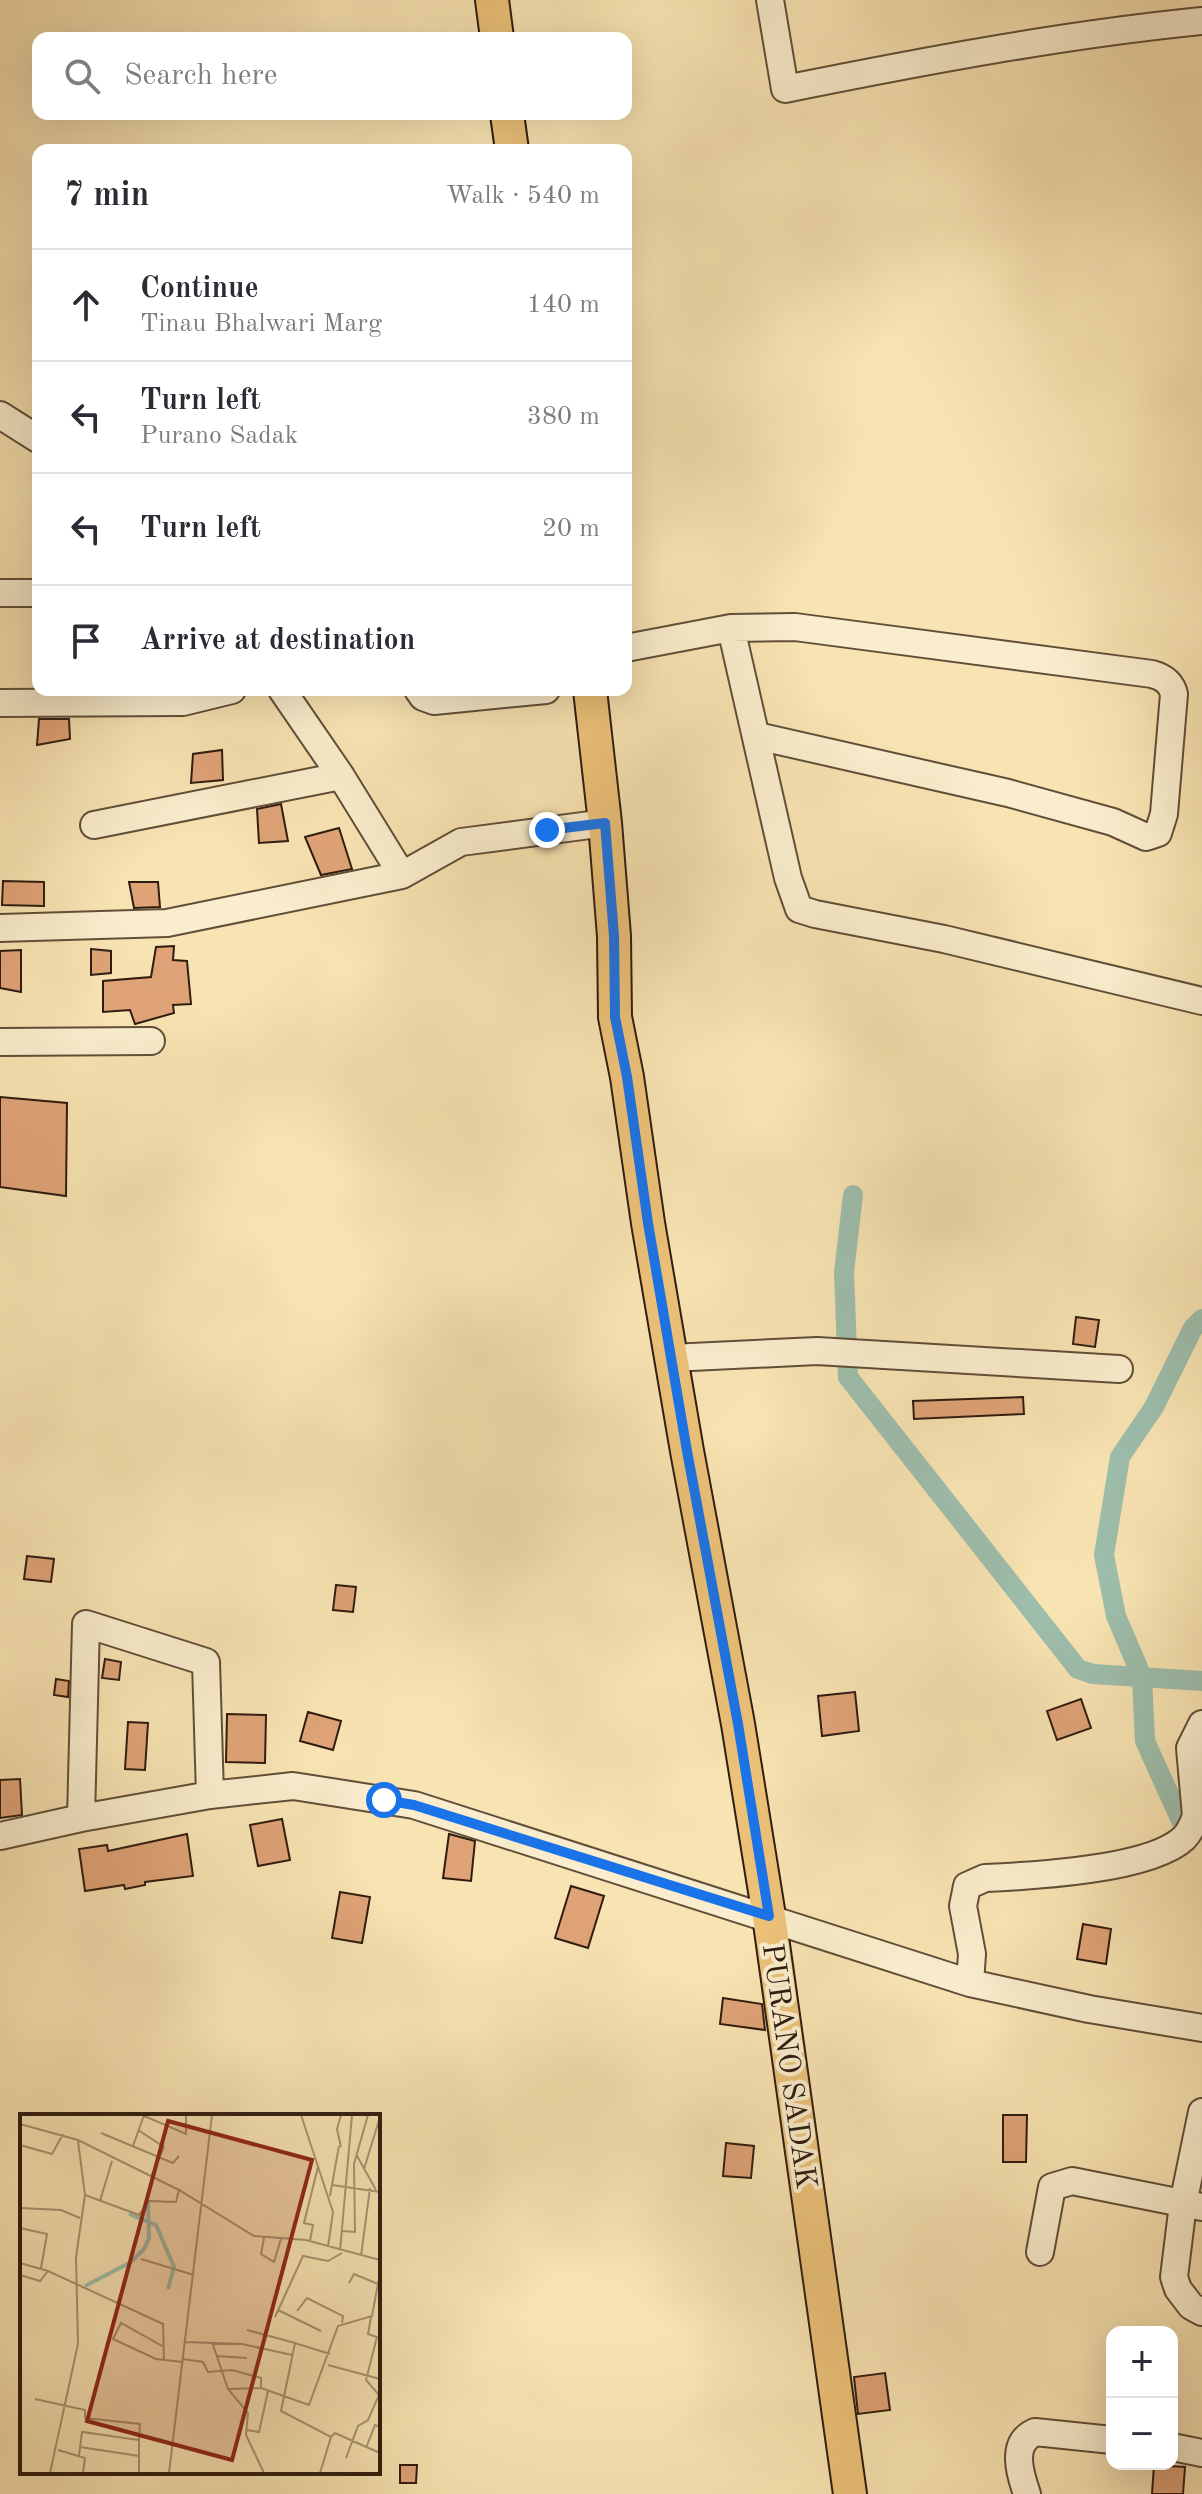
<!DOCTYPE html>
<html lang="en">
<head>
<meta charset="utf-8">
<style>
	:root { --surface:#fff; --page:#f2f2f3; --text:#2b2b33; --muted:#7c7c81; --line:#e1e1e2 }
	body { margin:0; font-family:"Old Standard TT",serif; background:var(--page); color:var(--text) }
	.controls { position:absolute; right:24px; bottom:24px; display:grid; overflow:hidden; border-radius:16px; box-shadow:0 8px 32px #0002 }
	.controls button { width:72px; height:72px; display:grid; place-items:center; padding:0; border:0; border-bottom:2px solid var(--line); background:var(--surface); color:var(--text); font:40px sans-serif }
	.stop { position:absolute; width:24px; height:24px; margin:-18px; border:6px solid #1a73e8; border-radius:50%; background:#fff }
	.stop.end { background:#1a73e8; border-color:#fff; box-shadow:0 2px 8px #0008 }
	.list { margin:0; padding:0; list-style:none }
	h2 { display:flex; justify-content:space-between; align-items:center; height:104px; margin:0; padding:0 32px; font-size:34px }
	h2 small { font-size:26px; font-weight:400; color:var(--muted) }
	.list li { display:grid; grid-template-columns:52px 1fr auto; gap:24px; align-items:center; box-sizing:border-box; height:112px; padding:0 32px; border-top:2px solid var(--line) }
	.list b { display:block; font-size:30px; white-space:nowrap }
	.list p { margin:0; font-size:26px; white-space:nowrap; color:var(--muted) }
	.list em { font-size:26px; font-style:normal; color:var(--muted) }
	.icon { flex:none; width:44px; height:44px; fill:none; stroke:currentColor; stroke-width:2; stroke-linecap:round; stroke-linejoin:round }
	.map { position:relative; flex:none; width:1202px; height:2494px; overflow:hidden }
	.search { position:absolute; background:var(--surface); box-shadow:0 8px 32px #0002; left:32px; top:32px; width:600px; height:88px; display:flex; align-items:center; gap:20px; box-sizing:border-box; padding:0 28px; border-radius:16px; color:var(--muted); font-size:30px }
	.panel { position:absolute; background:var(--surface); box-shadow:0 8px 32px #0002; left:32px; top:144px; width:600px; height:552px; border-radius:16px }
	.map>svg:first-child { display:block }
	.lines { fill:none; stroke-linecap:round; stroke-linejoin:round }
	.canal { stroke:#9dbeac; stroke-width:20 }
	.building { fill:#dfa377; stroke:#2f1c10; stroke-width:2 }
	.minor-casing { stroke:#614e38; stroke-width:30 }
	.major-casing { stroke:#2f1c10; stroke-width:36 }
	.minor { stroke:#faedcd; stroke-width:26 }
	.major { stroke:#ecc279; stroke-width:32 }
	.route { stroke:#1a73e8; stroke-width:10 }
	.labels { text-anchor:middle; stroke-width:8; stroke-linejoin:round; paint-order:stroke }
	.street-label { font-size:30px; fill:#2f1c10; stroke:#faedcd }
	.inset-river { fill:none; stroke:#9dbeac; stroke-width:4 }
	.inset-road { fill:none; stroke:#a89371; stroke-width:2 }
	.view { fill:#8f2418; fill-opacity:0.15; stroke:#8f2418; stroke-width:4 }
	.inset-edge { fill:none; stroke:#2f1c10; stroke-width:4 }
</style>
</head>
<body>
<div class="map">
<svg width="1202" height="2494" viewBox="0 0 1202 2494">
	<rect width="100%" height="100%" fill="#f8e3b2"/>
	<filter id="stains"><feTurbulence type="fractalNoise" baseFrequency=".0025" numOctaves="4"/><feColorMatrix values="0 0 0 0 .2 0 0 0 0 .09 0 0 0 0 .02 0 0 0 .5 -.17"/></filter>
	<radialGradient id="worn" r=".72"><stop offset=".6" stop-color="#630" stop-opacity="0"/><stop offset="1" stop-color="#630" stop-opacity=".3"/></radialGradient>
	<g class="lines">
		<path class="canal" d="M853 1195 844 1272 848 1377 1078 1669 1093 1674 1202 1681
			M1183 1825 1145 1741 1142 1677 1116 1616 1104 1555 1120 1457 1154 1407 1193 1328 1202 1319"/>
	</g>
	<path class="building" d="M39 719H69L70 739 37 745Z
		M222 750 223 780 191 783 193 754Z
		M281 804 288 841 259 843 257 809Z
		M339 828 352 869 321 875 305 837Z
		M3 881 44 882V906L2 905Z
		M129 882H158L160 907 134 908Z
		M174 946 173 960 187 961 191 1004 173 1005 174 1013 135 1024 130 1010 103 1012V981L151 977 156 947Z
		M91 949 111 951V973L91 975Z
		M21 950V992L0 988V951Z
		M0 1097 67 1103 66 1196 0 1187Z
		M1076 1317 1099 1320 1095 1347 1073 1344Z
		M1023 1397 1024 1414 914 1419 913 1401Z
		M27 1556 54 1559 51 1582 24 1579Z
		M336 1585 356 1587 353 1612 333 1610Z
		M105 1659 121 1662 119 1680 102 1678Z
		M56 1679 69 1681 68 1697 54 1695Z
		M855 1692 859 1731 822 1736 818 1696Z
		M1081 1699 1091 1728 1057 1740 1047 1711Z
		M308 1712 341 1721 333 1750 300 1741Z
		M227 1714 266 1715 265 1763 226 1762Z
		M128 1722 148 1723 145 1770 125 1769Z
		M20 1779 22 1815 0 1818V1780Z
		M282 1819 290 1860 258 1866 250 1825Z
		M187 1834 193 1876 145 1882V1885L125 1889 124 1885 85 1891 79 1849 107 1845 108 1851Z
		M449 1834 475 1841 471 1881 443 1878Z
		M571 1886 604 1896 588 1948 555 1938Z
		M340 1892 370 1897 362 1943 332 1938Z
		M1083 1924 1111 1929 1106 1964 1077 1959Z
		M723 1998 762 2004 765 2030 720 2024Z
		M1003 2115H1027L1026 2162H1003Z
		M726 2143 754 2146 751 2178 723 2176Z
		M885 2373 890 2410 858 2414 854 2377Z
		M400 2465H417L416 2483H400Z
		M1154 2465 1185 2467 1183 2494H1152Z"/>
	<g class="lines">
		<defs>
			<path id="minor" d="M770 0 785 89C924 61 1062 35 1202 21
				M0 415 38 439
				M0 593H38
				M731 628 788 878 799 909 815 914 944 939 1202 1001
				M626 648 731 628 795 627 1152 674C1163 677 1171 682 1174 694L1164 814 1158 833 1146 837 1113 822 1008 793 757 736
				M282 690 341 776 402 875
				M418 690 423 697 434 701 546 690
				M0 703 183 702 232 690
				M94 825 341 776
				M0 928 167 923 402 875 461 842 605 823
				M0 1042 151 1041
				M671 1358 817 1351 1119 1369
				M81 1818 86 1624 206 1662 210 1795
				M0 1836 81 1818 210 1795 293 1786 414 1805 970 1983 1089 2009 1202 2028
				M970 1983 972 1954 963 1906 967 1886 985 1878C1031 1876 1150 1870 1184 1838 1190 1832 1193 1824 1196 1816L1190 1748 1202 1724
				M1202 2112 1183 2204 1174 2277 1178 2289 1191 2306 1202 2312
				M1040 2252 1052 2187 1072 2181 1202 2207
				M1172 2447 1202 2453
				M1027 2494C1020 2474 1010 2443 1035 2432L1112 2440"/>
			<path id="major" d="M492 0 497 38
				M507 114 512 150
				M590 690 605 823 614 936 615 1017 627 1077 648 1223 687 1451 738 1724 769 1916 850 2494"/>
		</defs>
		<use href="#minor" class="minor-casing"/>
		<use href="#major" class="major-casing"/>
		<use href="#minor" class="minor"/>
		<use href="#major" class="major"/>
	</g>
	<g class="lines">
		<path class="route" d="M384 1800 414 1805 769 1916 738 1724 687 1451 648 1223 627 1077 615 1017 614 936 605 823 547 830"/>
	</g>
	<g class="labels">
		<g class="street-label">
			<text transform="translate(790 2066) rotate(82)" y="10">PURANO SADAK</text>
		</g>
	</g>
	<g transform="translate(20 2114)">
		<rect width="360" height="360" fill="#f8e3b2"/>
		<path class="inset-river" d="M109 100 136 111 154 153 148 175M65 172 111 148 124 135 129 124 128 89"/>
		<path class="inset-road" d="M122 1 166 20V1M281 1 313 98 308 133M0 10 58 26 159 76 234 122 286 126 360 146M118 16 144 33 131 63M81 19 153 49 159 42M0 31 32 40 43 20M113 32 124 1M321 33 317 15 321 1M336 40 356 76M344 55 360 3M312 71 360 78M65 81 119 101 129 87 156 88 159 76M310 82 319 32M80 87 92 47M0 94 41 96 60 104M0 114 27 120 21 154M322 117 335 118 334 50 348 1M244 124 241 140 254 148 261 125M290 127 293 111 284 109 298 53M320 137 332 1M341 142 350 74M121 145 174 161M0 149 28 157 143 210 144 247M0 161 20 167 28 157M329 169 334 160 358 170M258 196 301 217M277 197 287 184 323 202 322 209M255 203 283 142 308 147 322 139M227 216 275 229M165 228 222 230 272 241M192 228 208 275 228 299 226 321 244 359M144 233 101 209 93 225 136 245 163 248M310 240 275 229 261 297 311 323 315 319 360 339M196 242 227 244M163 245 183 248 188 258 212 256 241 264V274L289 291 318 212 352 202 360 159M308 251 360 265M208 275 241 274M15 285 65 296V304L120 310 119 326M227 316 239 318 248 277M60 333 119 342M346 334 355 311 360 313M38 336 65 344 63 359M59 342 62 318 119 326V359M326 344 338 312 348 306 359 281 346 266 357 223 348 220 351 203M30 359 58 230 56 143 65 81 58 27M149 359 192 1M300 359 311 323"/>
		<path class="view" d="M148 7 292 46 212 346 67 307Z"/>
		<rect width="360" height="360" class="inset-edge"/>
	</g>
	<rect width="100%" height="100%" filter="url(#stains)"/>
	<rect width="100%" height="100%" fill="url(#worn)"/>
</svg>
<div class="controls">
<button>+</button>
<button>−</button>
</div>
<div class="stop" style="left:384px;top:1800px"></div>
<div class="stop end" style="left:547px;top:830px"></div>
<div class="search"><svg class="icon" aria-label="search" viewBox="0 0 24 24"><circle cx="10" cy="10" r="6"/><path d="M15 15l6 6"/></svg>Search here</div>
<section class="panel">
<h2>7 min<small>Walk · 540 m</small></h2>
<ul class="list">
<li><svg class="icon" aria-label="ahead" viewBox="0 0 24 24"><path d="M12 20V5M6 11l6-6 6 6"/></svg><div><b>Continue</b><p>Tinau Bhalwari Marg</p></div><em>140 m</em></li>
<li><svg class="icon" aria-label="left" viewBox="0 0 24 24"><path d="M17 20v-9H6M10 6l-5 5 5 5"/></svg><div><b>Turn left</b><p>Purano Sadak</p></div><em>380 m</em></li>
<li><svg class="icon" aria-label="left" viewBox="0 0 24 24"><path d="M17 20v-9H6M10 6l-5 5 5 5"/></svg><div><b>Turn left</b></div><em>20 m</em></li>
<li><svg class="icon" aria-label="arrive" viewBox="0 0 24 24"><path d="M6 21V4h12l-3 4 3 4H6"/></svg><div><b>Arrive at destination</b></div></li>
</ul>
</section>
</div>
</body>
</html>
